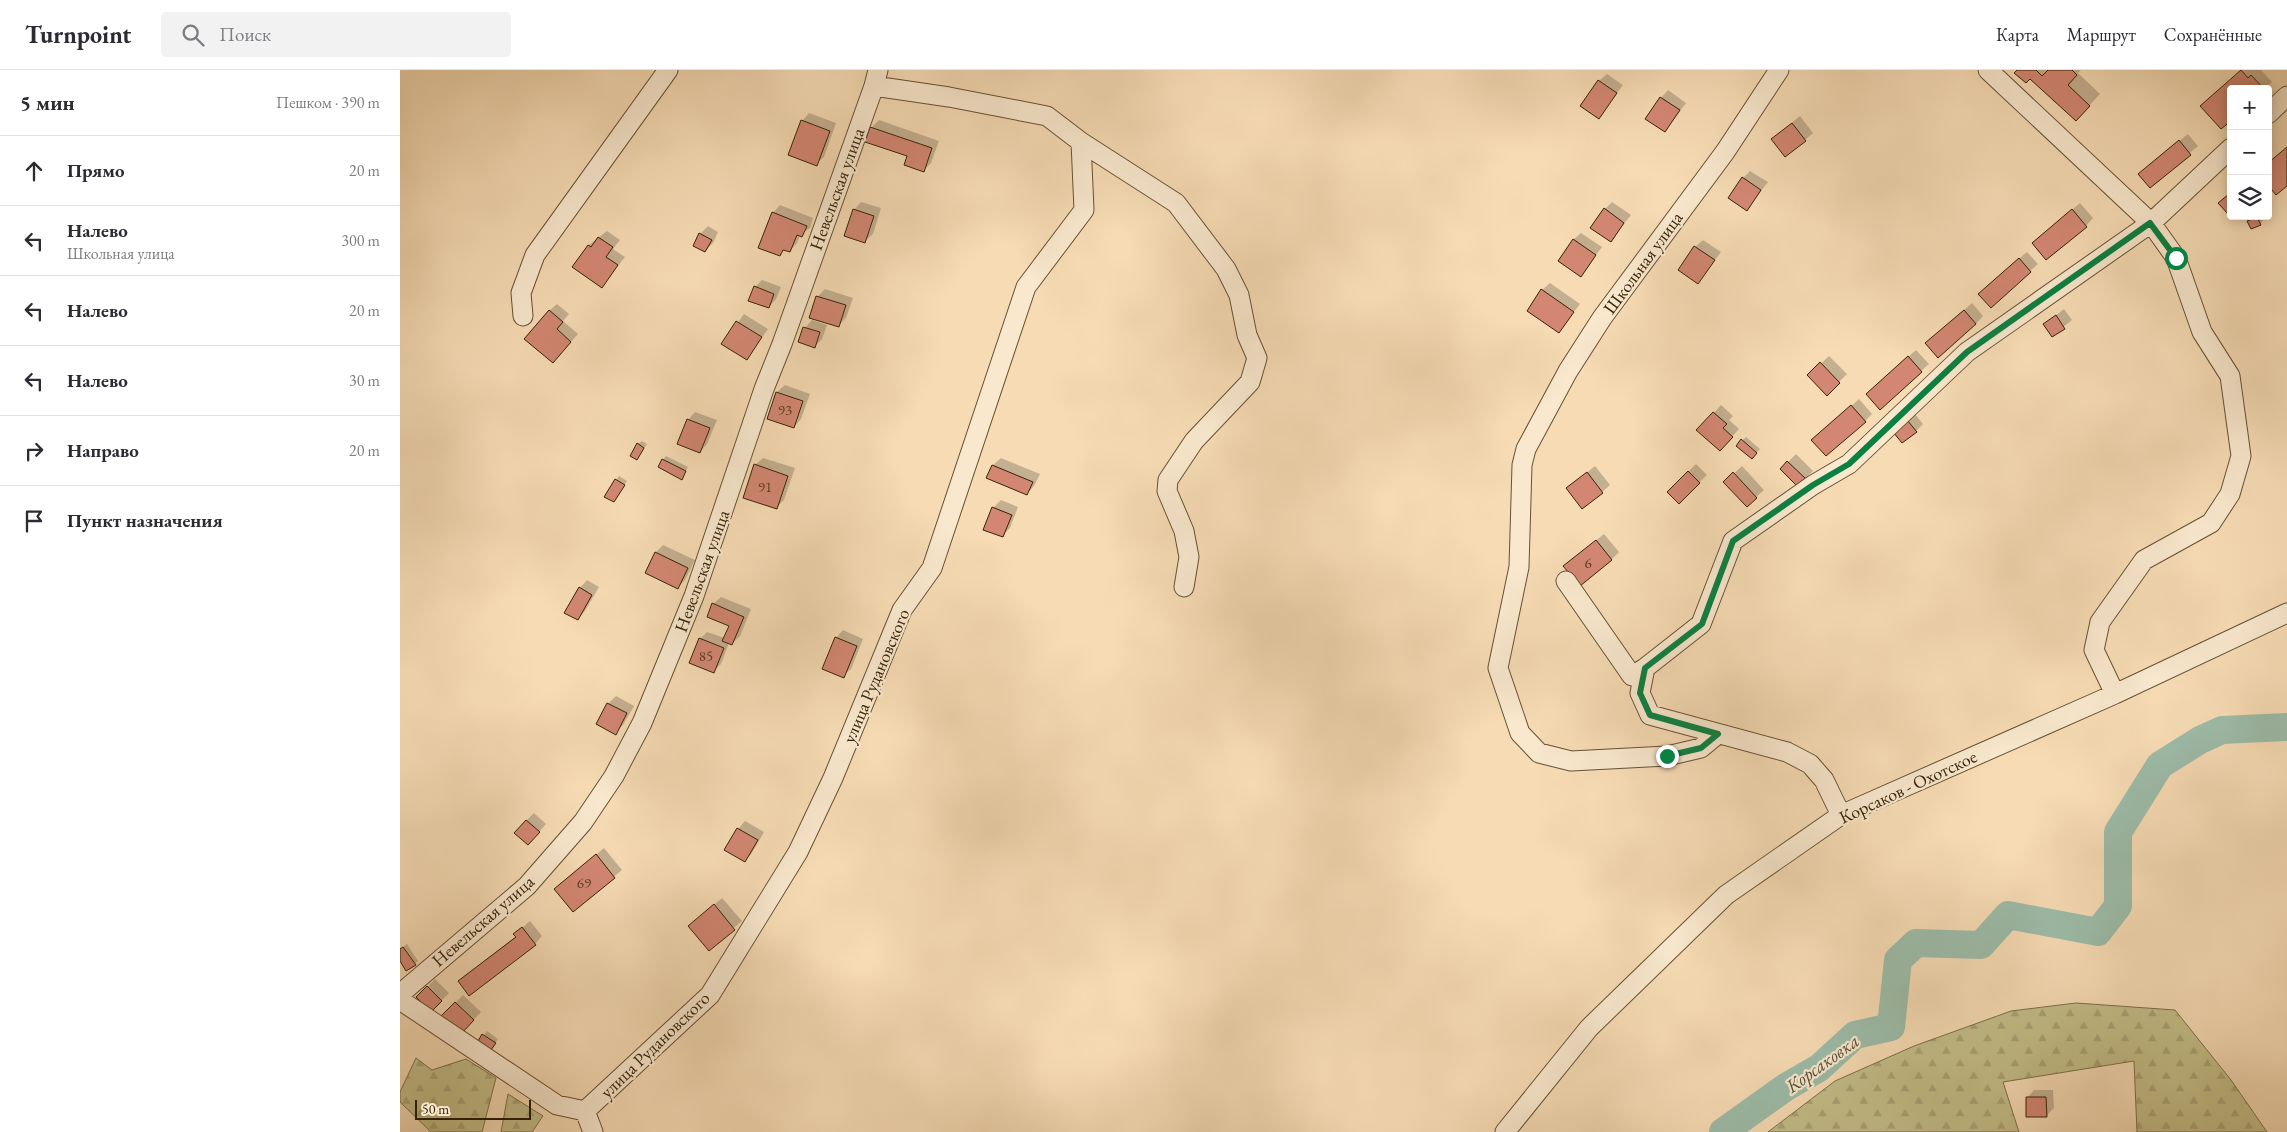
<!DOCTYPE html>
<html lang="ru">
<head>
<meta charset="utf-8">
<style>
	:root { --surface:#fff; --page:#f2f2f3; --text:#2b2b33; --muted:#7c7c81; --line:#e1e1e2 }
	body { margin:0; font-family:"EB Garamond",serif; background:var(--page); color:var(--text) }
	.controls { position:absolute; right:15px; top:15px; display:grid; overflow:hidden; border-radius:5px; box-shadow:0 2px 12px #0003 }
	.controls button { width:45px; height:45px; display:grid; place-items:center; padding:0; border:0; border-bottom:1px solid var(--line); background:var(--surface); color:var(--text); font:25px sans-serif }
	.scale { position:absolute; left:15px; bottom:12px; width:116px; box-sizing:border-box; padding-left:5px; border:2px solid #362306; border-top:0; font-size:14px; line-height:18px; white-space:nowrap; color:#362306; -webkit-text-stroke:4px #f9e8ce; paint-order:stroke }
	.stop { position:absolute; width:15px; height:15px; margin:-11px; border:4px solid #0b8043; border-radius:50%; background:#fff }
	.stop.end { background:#0b8043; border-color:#fff; box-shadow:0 1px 5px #0008 }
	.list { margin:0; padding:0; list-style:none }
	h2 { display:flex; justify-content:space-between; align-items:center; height:65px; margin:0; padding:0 20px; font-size:21px }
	h2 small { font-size:16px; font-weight:400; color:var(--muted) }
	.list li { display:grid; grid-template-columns:32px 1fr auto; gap:15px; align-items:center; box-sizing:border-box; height:70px; padding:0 20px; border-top:1px solid var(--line) }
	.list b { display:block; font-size:19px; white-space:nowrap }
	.list p { margin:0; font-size:16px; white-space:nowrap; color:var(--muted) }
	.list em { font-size:16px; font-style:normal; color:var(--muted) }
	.icon { flex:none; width:28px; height:28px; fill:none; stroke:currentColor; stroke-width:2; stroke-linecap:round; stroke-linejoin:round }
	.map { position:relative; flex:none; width:1887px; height:1062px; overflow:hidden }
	header { display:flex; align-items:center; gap:30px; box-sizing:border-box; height:70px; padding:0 25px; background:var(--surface); border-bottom:1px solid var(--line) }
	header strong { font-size:24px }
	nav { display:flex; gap:28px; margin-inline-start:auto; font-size:18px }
	.search { width:350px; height:45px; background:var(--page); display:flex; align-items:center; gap:12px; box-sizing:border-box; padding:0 18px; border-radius:5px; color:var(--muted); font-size:19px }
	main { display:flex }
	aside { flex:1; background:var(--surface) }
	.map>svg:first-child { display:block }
	.forest { fill:url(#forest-firs); stroke:#7c7048 }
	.shadow { fill:#0003 }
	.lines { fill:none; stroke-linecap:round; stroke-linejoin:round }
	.river { stroke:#9dbca9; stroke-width:28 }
	.building { fill:#d38773; stroke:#362306 }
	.minor-casing { stroke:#665132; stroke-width:21 }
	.minor { stroke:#f9e8ce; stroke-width:19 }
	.route { stroke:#0b8043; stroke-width:6 }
	.labels { text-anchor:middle; stroke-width:4.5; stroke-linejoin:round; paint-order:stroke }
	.number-label { font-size:15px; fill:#5d3c21 }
	.street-label { font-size:18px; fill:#362306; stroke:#f9e8ce }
	.water-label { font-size:19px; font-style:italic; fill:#555137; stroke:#f9e8ce }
</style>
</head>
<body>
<header>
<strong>Turnpoint</strong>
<div class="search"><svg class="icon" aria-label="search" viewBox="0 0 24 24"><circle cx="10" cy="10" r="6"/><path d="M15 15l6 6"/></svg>Поиск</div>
<nav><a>Карта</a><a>Маршрут</a><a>Сохранённые</a></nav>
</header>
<main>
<aside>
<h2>5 мин<small>Пешком · 390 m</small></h2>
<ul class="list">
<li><svg class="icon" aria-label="ahead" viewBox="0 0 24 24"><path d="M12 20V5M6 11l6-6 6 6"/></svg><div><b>Прямо</b></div><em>20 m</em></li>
<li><svg class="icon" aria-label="left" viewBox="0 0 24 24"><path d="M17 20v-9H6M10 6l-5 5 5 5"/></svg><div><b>Налево</b><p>Школьная улица</p></div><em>300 m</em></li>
<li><svg class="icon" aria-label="left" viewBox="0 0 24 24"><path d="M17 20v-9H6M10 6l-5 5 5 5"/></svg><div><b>Налево</b></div><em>20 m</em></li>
<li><svg class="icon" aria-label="left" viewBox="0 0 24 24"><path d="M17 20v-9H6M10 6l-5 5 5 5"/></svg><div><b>Налево</b></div><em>30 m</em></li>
<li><svg class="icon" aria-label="right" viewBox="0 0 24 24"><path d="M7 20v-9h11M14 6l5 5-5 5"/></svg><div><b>Направо</b></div><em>20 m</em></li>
<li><svg class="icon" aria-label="arrive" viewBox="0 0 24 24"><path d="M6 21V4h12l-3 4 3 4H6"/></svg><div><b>Пункт назначения</b></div></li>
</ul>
</aside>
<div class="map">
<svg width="1887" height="1062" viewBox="0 0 1887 1062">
	<defs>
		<pattern id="forest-firs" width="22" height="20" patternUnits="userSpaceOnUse" patternTransform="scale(1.25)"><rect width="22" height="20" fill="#c3be89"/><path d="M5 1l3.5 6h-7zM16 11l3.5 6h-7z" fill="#a8a375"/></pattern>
	</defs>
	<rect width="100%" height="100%" fill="#f6dbb4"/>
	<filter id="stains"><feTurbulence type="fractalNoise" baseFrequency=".004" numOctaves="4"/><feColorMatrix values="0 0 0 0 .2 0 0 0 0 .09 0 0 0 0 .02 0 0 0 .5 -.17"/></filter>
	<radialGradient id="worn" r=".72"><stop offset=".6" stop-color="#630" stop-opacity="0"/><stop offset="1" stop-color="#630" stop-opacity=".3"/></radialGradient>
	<path class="forest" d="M1676 933 1775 940 1831 1010 1867 1062H1737L1734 991 1603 1012 1619 1062H1368L1435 1011 1514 976 1611 941Z
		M16 988 32 1000 66 989 96 1008 82 1062H31L0 1032V1022Z
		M108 1024 143 1046 132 1062H101Z"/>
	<path class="shadow" d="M1619 0H1681L1678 3 1700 24 1687 38Z
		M1842 0H1861L1872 12 1865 19H1831L1809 28Z
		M1207 4 1223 15 1199 47V11Z
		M1268 20 1286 33 1265 61 1261 28Z
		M409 43 436 53 424 87 416 94 402 51Z
		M1400 46 1413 63 1405 70 1372 69Z
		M479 50 539 71 531 93 524 100 509 86 471 58Z
		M1788 64 1798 76 1750 116 1747 97Z
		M1350 101 1368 112 1347 139 1343 108Z
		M461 132 481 138 473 164 465 171 454 140Z
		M1212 132 1231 145 1211 170 1205 139Z
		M1680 133 1693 148 1686 156 1633 173Z
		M380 135 413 148 410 158 400 165 397 173 390 181 385 179 380 185 373 143Z
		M1857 146H1861L1863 150 1860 154 1849 152Z
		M308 156 318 162 313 173 305 181 300 164Z
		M207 161 220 170 213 179 225 187 202 216 174 197 189 175Z
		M1181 163 1202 177 1181 205 1173 170Z
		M1303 170 1321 182 1298 212 1295 177Z
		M1627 182 1638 194 1591 236 1587 216Z
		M362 210 381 217 376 229 369 237 355 217Z
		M1150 213 1180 234 1159 261 1142 220Z
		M425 219 453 228 446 248 439 255 417 227Z
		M1572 233 1583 246 1576 254 1534 266Z
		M157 234 169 244 163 251 178 264 160 284 149 241Z
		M1664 239 1672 250 1653 265 1645 254Z
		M344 244 368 259 347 288 323 273Z
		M412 250 427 255 422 269 415 276 405 258Z
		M1516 280 1529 294 1521 301 1475 316Z
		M1429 286 1447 304 1427 324 1409 305Z
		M385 315 410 324 401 349 394 357 368 348 377 322Z
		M1459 329 1472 344 1465 351 1421 363Z
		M1321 335 1333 346 1329 350 1339 359 1327 372 1298 360Z
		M295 342 317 350 307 374 300 382 288 350Z
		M1515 344 1523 354 1516 361 1494 362Z
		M1346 367 1360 379 1352 388 1338 375Z
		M242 371 247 374 240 385 238 374Z
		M1396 384 1413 401 1398 416 1381 399Z
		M266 386 288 397 282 408 263 390Z
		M363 388 395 398 384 430 376 438 355 395Z
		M601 388 640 404 634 416 627 424 588 407 593 395Z
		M1296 394 1307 405 1279 432 1268 422Z
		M1195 396 1210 415 1202 422 1168 418Z
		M1342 396 1364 420 1347 435 1325 412Z
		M219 406 227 411 214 431 216 410Z
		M601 430 618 437 610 458 602 466 593 438Z
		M1204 464 1219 482 1212 489H1173Z
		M263 475 295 490 285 510 278 517 246 502 256 482Z
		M187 510 199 517 185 541 178 549 180 518Z
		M321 527 351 539 340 566 332 574 329 573 321 594 314 601 300 569 307 562 325 568 330 555 313 534Z
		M443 560 463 569 451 599 443 606 436 568Z
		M216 626 234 636 223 655 215 663 208 634Z
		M134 743 146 754 136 766 126 751Z
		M345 751 364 762 352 783 345 791 338 759Z
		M204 778 222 800 173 841 155 819Z
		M322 828 342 851 309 879 297 849Z
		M130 851 142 866 135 874 67 904 116 866 115 864Z
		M7 874 18 891 15 894 0 889V879Z
		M35 909 49 923 31 941 18 927Z
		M63 925 81 942 70 954 41 948Z
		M87 961 98 969 94 975 79 971Z
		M1634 1020H1653L1654 1038 1646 1046 1627 1028Z"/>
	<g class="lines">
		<path class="river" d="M1323 1062 1386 1017 1419 998 1455 965 1491 957 1498 890 1516 873 1581 875 1608 845 1698 862 1718 836V762L1760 695 1800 670 1822 660 1887 657"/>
	</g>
	<path class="building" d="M1617 0H1636L1642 6 1648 0H1672L1677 5 1668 15 1690 36 1676 51 1630 9 1626 13 1614 3Z
		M1841 0 1848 8 1851 5 1864 19H1831V51L1821 59 1800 36Z
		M1198 10 1217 23 1199 49 1180 36Z
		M1260 27 1280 40 1265 62 1245 49Z
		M401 50 430 61 417 96 388 85Z
		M1392 53 1406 71 1385 87 1371 69Z
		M470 57 532 78 524 102 504 95 507 86 465 72Z
		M1779 70 1791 85 1750 118 1738 104Z
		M1887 77V116L1876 125 1868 115V93Z
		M1342 107 1361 120 1347 141 1328 128Z
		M1829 124 1831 141 1828 144 1818 133Z
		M1204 138 1224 153 1211 172 1190 158Z
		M453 139 474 146 465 173 444 166Z
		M1672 139 1687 157 1646 190 1632 173Z
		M372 142 407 156 402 167 397 165 390 182 383 180 380 186 358 178Z
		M1857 147 1861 155 1851 159 1847 151Z
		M299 163 312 170 305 182 293 176Z
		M198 167 213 177 206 187 218 195 202 218 172 197 188 175 191 177Z
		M1173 169 1196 185 1181 207 1158 191Z
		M1294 176 1315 190 1298 214 1278 200Z
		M1619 188 1631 202 1591 238 1578 224Z
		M354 216 374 224 369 238 348 231Z
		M1141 219 1174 242 1159 263 1127 241Z
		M416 226 446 235 439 257 409 248Z
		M149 240 163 252 157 259 171 272 153 293 124 269Z
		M1564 240 1576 254 1538 288 1525 273Z
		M1656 245 1665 259 1652 267 1643 254Z
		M336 251 362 267 347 290 321 274Z
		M403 257 420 262 415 278 398 272Z
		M1508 286 1522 302 1480 340 1466 324Z
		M1420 292 1440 313 1427 326 1407 305Z
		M376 322 403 331 394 358 367 349Z
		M1451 335 1466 352 1426 386 1411 370Z
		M1313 342 1327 354 1323 358 1333 367 1320 381 1296 360Z
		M287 349 310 358 300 383 277 374Z
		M1507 350 1517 362 1502 373 1493 362Z
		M1341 369 1357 383 1352 389 1336 376Z
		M237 373 244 378 237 390 230 386Z
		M262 389 286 401 282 410 258 397Z
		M1387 391 1406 409 1398 417 1380 399Z
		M354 394 388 406 377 439 343 428Z
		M592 395 633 412 627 425 586 408Z
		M1288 401 1300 413 1279 434 1267 422Z
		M1187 402 1203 423 1182 439 1166 418Z
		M1333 402 1357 428 1347 437 1323 412Z
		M215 409 225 415 214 432 204 427Z
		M592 437 612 445 603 467 583 460Z
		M1196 470 1212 490 1180 516 1163 496Z
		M255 482 288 498 278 519 245 503Z
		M179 517 192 525 178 550 164 543Z
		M312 533 344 547 332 575 322 571 329 556 307 547Z
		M435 567 457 576 444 608 422 599Z
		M299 568 324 578 314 603 289 593Z
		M207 633 227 643 216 665 196 654Z
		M126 750 140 762 128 775 114 763Z
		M337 758 358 770 345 792 324 780Z
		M196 784 215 808 173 842 154 819Z
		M314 834 335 860 309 881 288 856Z
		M122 857 136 875 69 926 58 911 116 867 113 864Z
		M3 877 16 895 6 901 0 891V879Z
		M27 916 42 931 31 942 16 927Z
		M55 932 74 950 62 963 51 952 47 956 39 948Z
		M82 964 96 973 91 980 78 971Z
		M1626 1027H1646L1647 1047H1626Z"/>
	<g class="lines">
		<defs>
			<path id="minor" d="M1588 0 1751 153 1776 188 1802 262 1830 306 1841 386 1830 424 1811 453 1744 490 1700 552 1694 580 1715 624
				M474 16 549 27 647 46 681 72 776 133 826 199 839 225 847 265 857 288 850 312 794 371 768 410 767 421 784 461 789 487 784 517
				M1868 44 1887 26
				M123 246 121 223 135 185 268 0
				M1166 511 1232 606 1245 598 1240 623 1250 645 1387 682 1410 694 1424 710 1441 745
				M1245 598 1301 554 1333 471 1413 415 1449 394 1567 282 1751 153 1831 78
				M1318 664 1301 678 1267 686 1171 691 1139 683 1120 663 1098 598 1119 497 1122 395 1126 379 1168 301 1202 248 1325 82 1379 0
				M0 924 127 816 183 752 214 706 242 653 294 526 364 319 382 274 474 16 478 0
				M0 930 157 1035 185 1041
				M185 1041 310 925 398 782 433 708 502 540 532 498 626 217 684 140 681 72
				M185 1041 193 1062
				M1105 1062 1189 958 1326 825 1441 745 1715 624 1887 543"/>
		</defs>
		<use href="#minor" class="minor-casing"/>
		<use href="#minor" class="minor"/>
	</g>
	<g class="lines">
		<path class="route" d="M1267 686 1301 678 1318 664 1250 645 1240 623 1245 598 1302 554 1333 471 1413 415 1449 394 1567 282 1750 153 1776 188"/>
	</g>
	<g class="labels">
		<g class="number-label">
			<text x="385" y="345">93</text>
			<text x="365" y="422">91</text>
			<text x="1188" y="498">6</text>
			<text x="306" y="591">85</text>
			<text x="184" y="818">69</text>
		</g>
		<g class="street-label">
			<text transform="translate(437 119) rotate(-70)" y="6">Невельская улица</text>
			<text transform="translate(1243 193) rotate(-54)" y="6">Школьная улица</text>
			<text transform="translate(302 501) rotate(-70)" y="6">Невельская улица</text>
			<text transform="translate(476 606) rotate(-67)" y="6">улица Рудановского</text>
			<text transform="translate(1508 717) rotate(-25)" y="6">Корсаков - Охотское</text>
			<text transform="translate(83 851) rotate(-41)" y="6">Невельская улица</text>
			<text transform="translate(255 975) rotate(-44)" y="6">улица Рудановского</text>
		</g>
		<g class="water-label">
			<text transform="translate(1422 993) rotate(-36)" y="7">Корсаковка</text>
		</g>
	</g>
	<rect width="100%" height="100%" filter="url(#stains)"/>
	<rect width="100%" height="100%" fill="url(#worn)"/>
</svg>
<div class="controls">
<button>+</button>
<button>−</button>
<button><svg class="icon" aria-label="layers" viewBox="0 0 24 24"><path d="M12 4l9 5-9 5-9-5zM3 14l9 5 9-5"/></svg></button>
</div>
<div class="scale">50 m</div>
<div class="stop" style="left:1776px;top:188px"></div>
<div class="stop end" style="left:1267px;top:686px"></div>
</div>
</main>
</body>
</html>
